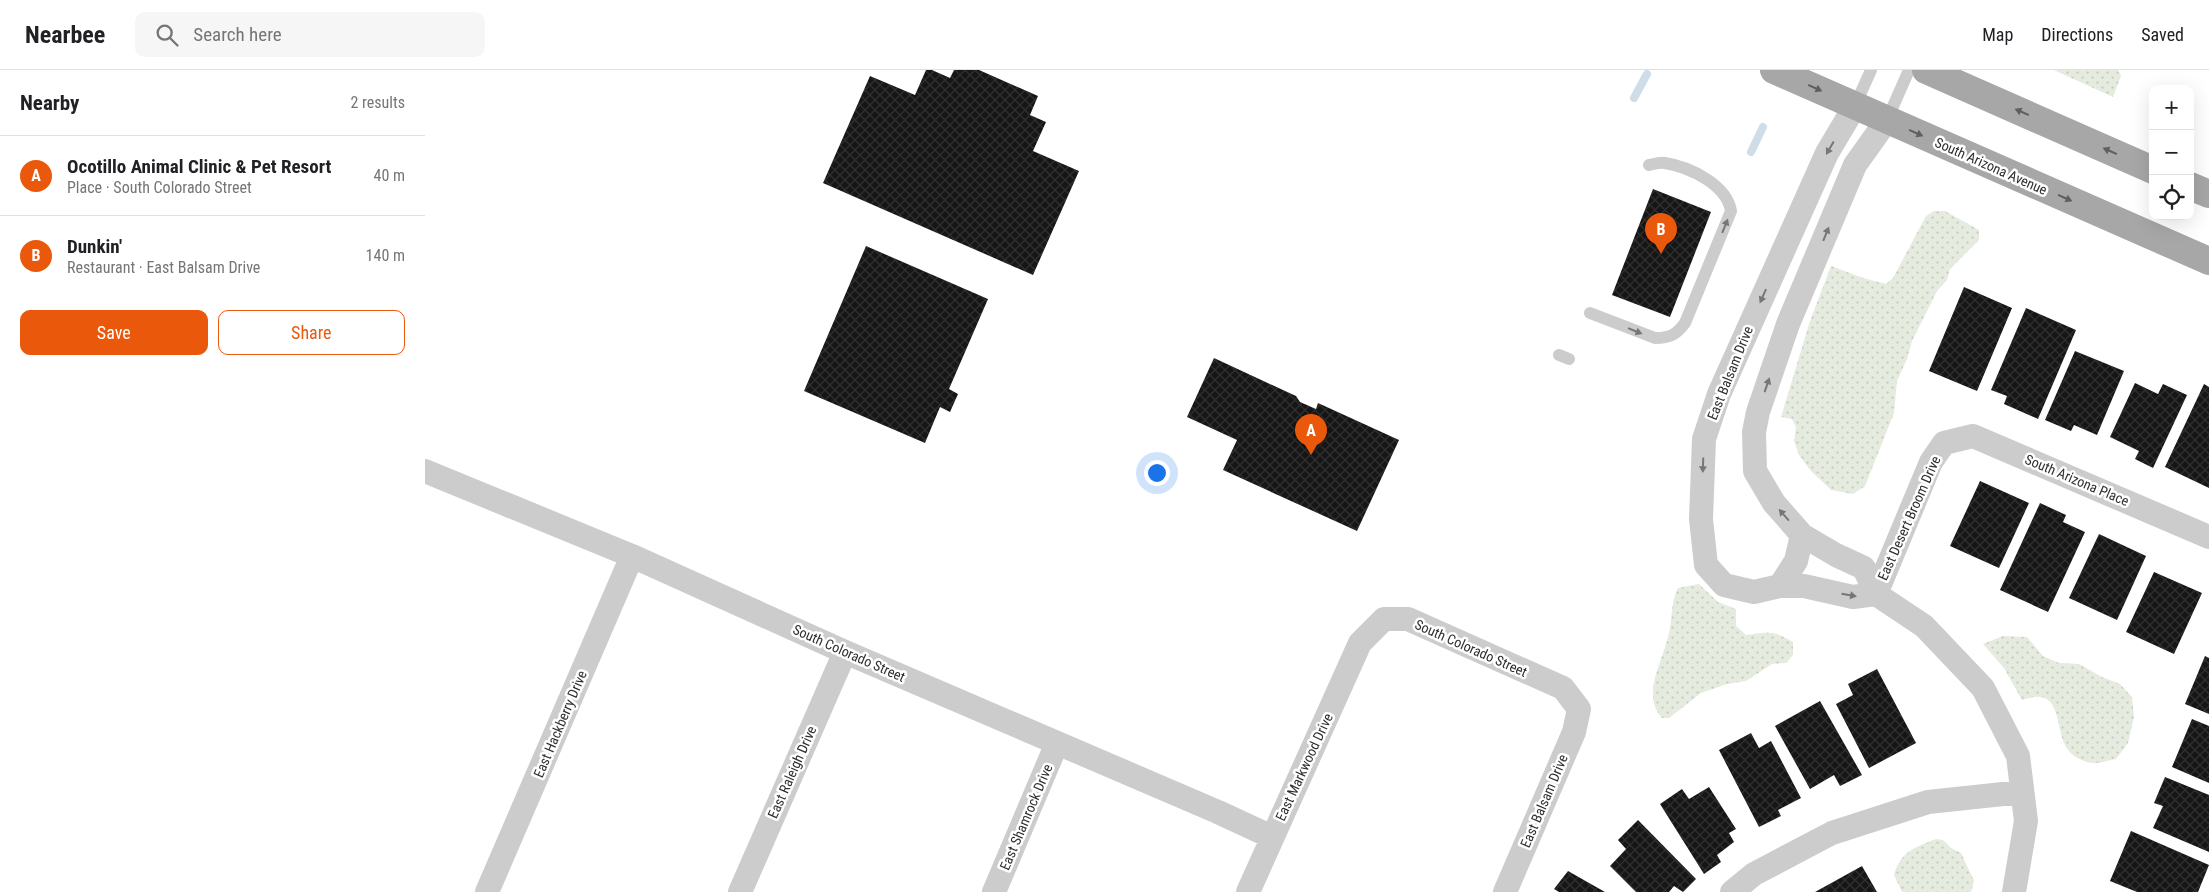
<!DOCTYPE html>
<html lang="en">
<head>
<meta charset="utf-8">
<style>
	:root { --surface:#fff; --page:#f6f6f6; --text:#202124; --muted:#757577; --line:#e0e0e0; --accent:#ea580c }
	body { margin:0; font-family:"Roboto Condensed",sans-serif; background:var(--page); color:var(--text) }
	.controls { position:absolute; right:15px; top:15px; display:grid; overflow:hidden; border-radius:10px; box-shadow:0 5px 20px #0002 }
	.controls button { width:45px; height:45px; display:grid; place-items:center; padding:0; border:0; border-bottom:1px solid var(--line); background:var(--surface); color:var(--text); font:25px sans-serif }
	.you { position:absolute; left:731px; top:402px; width:18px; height:18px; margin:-12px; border:4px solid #fff; border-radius:50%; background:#1a73e8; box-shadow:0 0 0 8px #1a73e833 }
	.badge { display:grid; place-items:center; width:32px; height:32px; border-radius:50%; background:var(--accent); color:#fff; font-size:16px; font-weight:700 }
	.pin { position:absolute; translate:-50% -41px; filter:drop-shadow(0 1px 2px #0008) }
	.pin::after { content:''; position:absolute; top:26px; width:18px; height:15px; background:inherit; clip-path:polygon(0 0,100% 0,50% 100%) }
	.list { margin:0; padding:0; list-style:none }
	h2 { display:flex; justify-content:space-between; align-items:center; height:65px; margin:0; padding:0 20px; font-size:21px }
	h2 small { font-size:16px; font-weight:400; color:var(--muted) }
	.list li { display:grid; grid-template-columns:32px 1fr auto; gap:15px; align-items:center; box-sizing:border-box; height:80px; padding:0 20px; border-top:1px solid var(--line) }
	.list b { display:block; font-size:19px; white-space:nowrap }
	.list p { margin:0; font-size:16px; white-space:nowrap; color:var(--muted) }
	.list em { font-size:16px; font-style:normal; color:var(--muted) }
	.actions { display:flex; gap:10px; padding:15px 20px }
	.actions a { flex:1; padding:11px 0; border:1px solid var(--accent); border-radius:10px; text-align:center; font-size:18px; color:var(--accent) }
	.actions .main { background:var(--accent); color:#fff }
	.icon { flex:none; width:28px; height:28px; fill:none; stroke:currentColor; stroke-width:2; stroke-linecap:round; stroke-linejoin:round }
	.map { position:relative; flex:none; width:1784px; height:822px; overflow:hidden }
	header { display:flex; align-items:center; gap:30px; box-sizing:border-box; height:70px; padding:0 25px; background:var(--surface); border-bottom:1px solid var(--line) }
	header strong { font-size:24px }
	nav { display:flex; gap:28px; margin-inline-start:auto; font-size:18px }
	.search { width:350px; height:45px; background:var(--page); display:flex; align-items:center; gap:12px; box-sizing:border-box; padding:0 18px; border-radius:10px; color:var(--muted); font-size:19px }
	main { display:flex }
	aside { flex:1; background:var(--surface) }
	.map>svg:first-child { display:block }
	.grass { fill:url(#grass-dots) }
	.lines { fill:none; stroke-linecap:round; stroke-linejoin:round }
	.stream { stroke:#cedde8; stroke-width:8 }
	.building { fill:url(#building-cross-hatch) }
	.lane { stroke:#ccc; stroke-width:12 }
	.street { stroke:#ccc; stroke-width:24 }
	.primary { stroke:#a7a7a7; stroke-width:28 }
	.oneway { fill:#5f5f5f }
	.oneway2 { fill:#767676 }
	.labels { text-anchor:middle; stroke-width:5; stroke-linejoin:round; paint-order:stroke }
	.street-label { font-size:14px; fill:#2f2f2f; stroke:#fff }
</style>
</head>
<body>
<header>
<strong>Nearbee</strong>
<div class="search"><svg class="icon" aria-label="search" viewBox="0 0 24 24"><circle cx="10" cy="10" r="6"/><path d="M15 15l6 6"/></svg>Search here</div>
<nav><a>Map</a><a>Directions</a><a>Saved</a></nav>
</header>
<main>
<aside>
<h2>Nearby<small>2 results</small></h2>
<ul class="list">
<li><span class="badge">A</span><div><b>Ocotillo Animal Clinic &amp; Pet Resort</b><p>Place · South Colorado Street</p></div><em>40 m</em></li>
<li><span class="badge">B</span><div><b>Dunkin'</b><p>Restaurant · East Balsam Drive</p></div><em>140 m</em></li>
</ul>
<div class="actions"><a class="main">Save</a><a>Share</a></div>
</aside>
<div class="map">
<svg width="1784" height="822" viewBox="0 0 1784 822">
	<defs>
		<pattern id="grass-dots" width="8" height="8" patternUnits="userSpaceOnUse" patternTransform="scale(1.25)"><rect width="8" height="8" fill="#e5ebdf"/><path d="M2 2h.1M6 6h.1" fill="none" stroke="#c5cac0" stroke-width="1.8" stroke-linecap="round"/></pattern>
		<pattern id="building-cross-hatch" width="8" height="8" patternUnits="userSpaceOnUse" patternTransform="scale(1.25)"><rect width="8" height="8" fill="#161616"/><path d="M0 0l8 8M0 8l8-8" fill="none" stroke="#303030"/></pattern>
	</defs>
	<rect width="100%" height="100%" fill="#fff"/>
	<path class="grass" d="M1629 0H1693L1696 6 1688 27Z
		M1509 141H1520L1554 160V170L1525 199 1522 210 1512 221 1487 271 1482 289 1472 311 1469 343 1440 416 1428 424 1406 420 1385 400 1374 385 1369 371 1371 357 1367 349 1356 347 1385 251 1406 196 1438 208 1461 214 1468 208 1501 146Z
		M1274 514 1293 532 1311 539V556L1321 565C1344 562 1348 560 1368 572V585L1361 593 1347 594 1321 611 1302 614 1276 623 1244 648H1237C1216 625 1237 593 1243 567 1248 550 1245 534 1253 518Z
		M1578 566 1602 567 1618 586 1634 593 1654 594 1677 607 1695 614 1707 627 1709 647 1703 673 1691 689C1684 690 1674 694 1667 693 1658 692 1645 685 1641 677 1629 656 1638 615 1597 630L1579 598 1558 574Z
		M1511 769 1518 770 1526 778 1536 783 1549 811 1546 822H1477L1469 805C1476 781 1489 778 1511 769Z"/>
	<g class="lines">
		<path class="stream" d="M1209 28 1222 4
			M1326 82 1338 57"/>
	</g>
	<path class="building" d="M501 0H507L525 8 529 0H554L613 26 605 45 621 52 608 81 654 101 608 205 398 113 445 6 490 25Z
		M1228 119 1286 142 1245 247 1187 225Z
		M441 176 563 229 524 319 533 324 525 342 515 337 500 373 379 321Z
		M1539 217 1587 238 1552 321 1504 301Z
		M1601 238 1651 260 1613 349 1579 334 1582 326 1566 320Z
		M1650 281 1699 301 1672 365 1649 355 1646 361 1620 350Z
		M789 288 871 326 875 332 891 339 893 333 974 370 932 461 798 400 812 370 762 347Z
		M1710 313 1733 324 1738 314 1762 325 1728 398 1710 389 1714 381 1685 367Z
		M1779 314 1784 317V418L1740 397Z
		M1555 411 1604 433 1574 498 1525 476Z
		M1615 433 1641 445 1638 452 1660 462 1623 542 1575 520Z
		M1674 464 1721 486 1692 550 1644 528Z
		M1729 502 1777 523 1749 584 1701 562Z
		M1780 586 1784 588V644L1760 634Z
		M1452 599 1491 673 1444 698 1411 634 1428 625 1423 614Z
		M1395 631 1437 705 1415 716 1409 705 1385 719 1350 656Z
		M1767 649 1784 656V713L1747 697Z
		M1326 663 1334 678 1346 671 1376 728 1353 740 1356 746 1334 757 1294 680Z
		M1740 707 1784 725V782L1728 758 1738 736 1729 733Z
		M1284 717 1311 759 1304 763 1309 772 1292 785 1296 792 1279 804 1235 734 1257 719 1264 729Z
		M1213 750 1271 809 1258 822 1249 816 1244 822H1211L1185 796 1201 779 1193 770Z
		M1706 761 1784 795 1773 822H1712L1685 811Z
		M1437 796 1452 822H1390Z
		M1143 801 1180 822H1134L1129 819Z"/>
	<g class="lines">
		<path class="lane" d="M1430 36 1446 0
			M1462 50 1484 0
			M1165 243 1230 268C1245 268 1251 265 1260 253L1306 141C1302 115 1265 97 1240 93 1235 92 1229 94 1224 95
			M1134 285 1144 289"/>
		<path class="street" d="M1430 36 1402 83 1294 324 1279 369 1276 449 1281 495 1299 515 1329 522 1355 516H1379L1428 527 1451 524
			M1462 50 1430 95 1363 254 1333 342 1329 362 1330 401 1349 433 1377 465 1411 485 1439 498 1451 524 1499 556 1558 618 1593 686 1601 751 1589 822
			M0 401 207 486 420 582 793 742 847 767
			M1355 516 1371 491 1377 465
			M1451 524 1506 392 1519 373 1548 366 1784 467
			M62 822 207 486
			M315 822 420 582
			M569 822 632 673
			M823 822 935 573 959 549H983L1138 618 1154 639 1149 662 1080 822
			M1307 822 1329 804 1407 763 1503 732 1597 722"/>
		<path class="primary" d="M1349 0 1784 191
			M1501 0 1728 100
			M1765 116 1784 124"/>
	</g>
	<defs><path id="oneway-solid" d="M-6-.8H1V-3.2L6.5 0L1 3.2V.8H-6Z" transform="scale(1.25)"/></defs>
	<g class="oneway">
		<use href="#oneway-solid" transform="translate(1390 18) rotate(24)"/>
		<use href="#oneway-solid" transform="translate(1597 42) rotate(-156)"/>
		<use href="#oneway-solid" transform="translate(1491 63) rotate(24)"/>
		<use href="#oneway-solid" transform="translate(1685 81) rotate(-156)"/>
		<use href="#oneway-solid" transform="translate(1640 128) rotate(24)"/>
	</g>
	<g class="oneway2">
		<use href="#oneway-solid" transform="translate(1405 78) rotate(120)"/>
		<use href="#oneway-solid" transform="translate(1300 156) rotate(-68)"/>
		<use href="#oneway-solid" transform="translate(1401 164) rotate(-68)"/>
		<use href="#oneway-solid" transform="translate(1338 226) rotate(114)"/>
		<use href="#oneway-solid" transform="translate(1210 261) rotate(22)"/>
		<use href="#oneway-solid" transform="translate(1342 315) rotate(-71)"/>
		<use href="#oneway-solid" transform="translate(1278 395) rotate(92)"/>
		<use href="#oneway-solid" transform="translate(1359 445) rotate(-131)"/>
		<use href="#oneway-solid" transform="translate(1424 525) rotate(10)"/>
	</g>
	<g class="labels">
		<g class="street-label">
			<text transform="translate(1566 96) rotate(24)" y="5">South Arizona Avenue</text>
			<text transform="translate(1305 303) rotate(-68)" y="5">East Balsam Drive</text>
			<text transform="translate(1652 410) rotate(23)" y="5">South Arizona Place</text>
			<text transform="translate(1484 448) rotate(-66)" y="5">East Desert Broom Drive</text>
			<text transform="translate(1046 578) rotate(24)" y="5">South Colorado Street</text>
			<text transform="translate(424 583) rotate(24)" y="5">South Colorado Street</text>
			<text transform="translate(135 654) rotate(-67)" y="5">East Hackberry Drive</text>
			<text transform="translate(879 697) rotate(-65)" y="5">East Markwood Drive</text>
			<text transform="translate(367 702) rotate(-66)" y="5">East Raleigh Drive</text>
			<text transform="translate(1119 731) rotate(-67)" y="5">East Balsam Drive</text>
			<text transform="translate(601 747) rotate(-67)" y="5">East Shamrock Drive</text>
		</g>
	</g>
</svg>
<div class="controls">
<button>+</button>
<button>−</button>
<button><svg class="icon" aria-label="locate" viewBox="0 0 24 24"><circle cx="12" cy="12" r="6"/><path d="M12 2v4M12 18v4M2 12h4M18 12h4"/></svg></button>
</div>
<div class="you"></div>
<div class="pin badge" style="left:886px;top:385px">A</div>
<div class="pin badge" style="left:1236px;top:184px">B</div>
</div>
</main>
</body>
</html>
